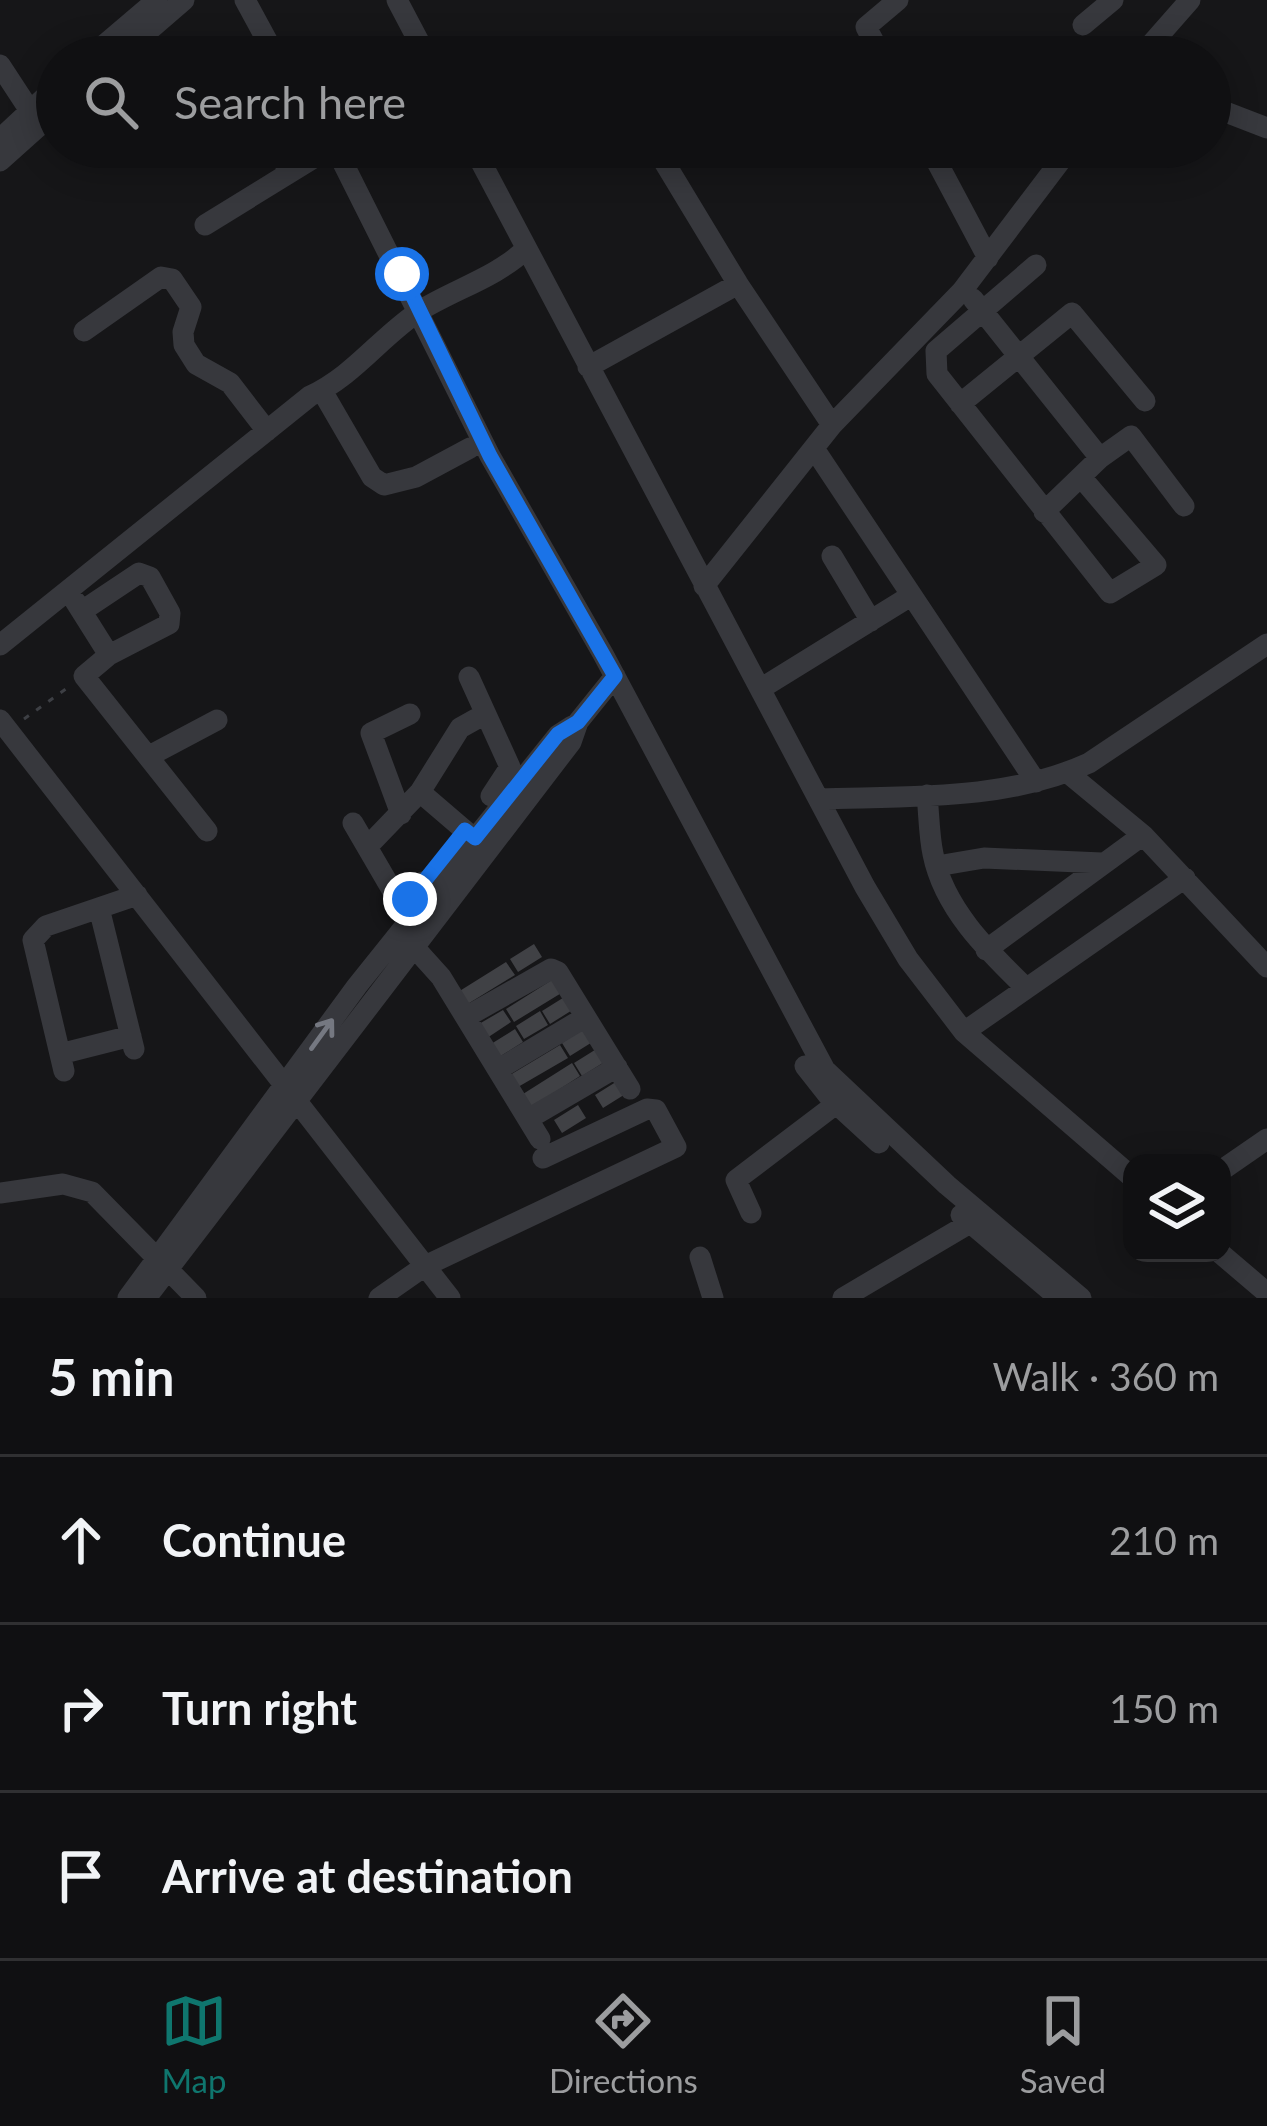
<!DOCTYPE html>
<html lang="en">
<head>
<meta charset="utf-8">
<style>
	:root { --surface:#101012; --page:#19191b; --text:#f1f3f6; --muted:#9c9d9f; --line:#303032; --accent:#0f766e }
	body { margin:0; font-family:Lato,sans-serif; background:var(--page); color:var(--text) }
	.controls { position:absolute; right:36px; bottom:36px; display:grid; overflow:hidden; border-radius:24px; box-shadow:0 6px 30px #0003 }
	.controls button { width:108px; height:108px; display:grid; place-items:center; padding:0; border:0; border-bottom:3px solid var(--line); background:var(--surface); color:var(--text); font:60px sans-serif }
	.stop { position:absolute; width:36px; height:36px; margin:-27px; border:9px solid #1a73e8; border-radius:50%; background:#fff }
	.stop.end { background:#1a73e8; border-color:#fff; box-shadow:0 3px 12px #0008 }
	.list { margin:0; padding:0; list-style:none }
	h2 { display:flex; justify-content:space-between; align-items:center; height:156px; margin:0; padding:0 48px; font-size:51px }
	h2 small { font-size:39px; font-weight:400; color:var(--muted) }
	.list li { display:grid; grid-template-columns:78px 1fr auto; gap:36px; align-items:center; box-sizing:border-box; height:168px; padding:0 48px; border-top:3px solid var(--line) }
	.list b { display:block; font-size:45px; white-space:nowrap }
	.list em { font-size:39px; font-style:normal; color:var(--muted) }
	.icon { flex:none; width:66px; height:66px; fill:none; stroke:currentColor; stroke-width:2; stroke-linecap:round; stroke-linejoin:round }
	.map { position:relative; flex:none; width:1267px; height:1298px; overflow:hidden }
	.search { position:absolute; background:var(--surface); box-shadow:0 6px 30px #0003; left:36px; right:36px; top:36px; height:132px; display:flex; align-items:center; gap:30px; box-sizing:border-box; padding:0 42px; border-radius:66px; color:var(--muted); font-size:45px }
	.sheet { height:660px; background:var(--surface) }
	nav { display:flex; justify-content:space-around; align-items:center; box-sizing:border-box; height:168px; border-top:3px solid var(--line); background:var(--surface); font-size:33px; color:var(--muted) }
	nav a { display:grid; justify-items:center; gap:6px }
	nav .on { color:var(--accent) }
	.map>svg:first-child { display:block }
	.building { fill:#404145 }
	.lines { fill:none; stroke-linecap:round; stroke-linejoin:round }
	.path { stroke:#3d3f44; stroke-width:3; stroke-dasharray:6 9; stroke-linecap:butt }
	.minor { stroke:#37383d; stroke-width:21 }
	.oneway { stroke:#757881 }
	.route { stroke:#1a73e8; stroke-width:15 }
</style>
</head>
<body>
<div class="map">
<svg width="1267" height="1298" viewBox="0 0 1267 1298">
	<rect width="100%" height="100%" fill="#161618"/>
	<path class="building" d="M534 944 542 957 518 972 510 959Z
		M506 962 515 975 466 1005 458 992Z
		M555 978 563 992 514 1022 506 1009Z
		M566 996 574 1009 550 1024 542 1011Z
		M503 1010 511 1022 487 1038 479 1024Z
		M540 1011 548 1025 524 1039 516 1026Z
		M586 1027 594 1041 570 1056 562 1043Z
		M515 1029 523 1042 499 1057 491 1044Z
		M560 1045 568 1058 518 1087 510 1075Z
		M598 1048 606 1061 582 1076 574 1063Z
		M572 1063 580 1076 532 1107 523 1094Z
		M619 1080 627 1093 603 1108 595 1095Z
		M578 1105 586 1118 562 1133 554 1120Z"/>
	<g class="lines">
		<path class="path" d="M24 719 70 686"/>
		<path class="minor" d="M245 0 276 57
			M397 0 427 57
			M1083 25 1113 0
			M90 57 157 0
			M118 57 184 0
			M882 57 866 27 898 0
			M1140 57 1190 0
			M0 65 36 120
			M1210 106 1267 128
			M0 139 57 86
			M275 147 290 172
			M335 147 490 456 603 654 825 1070 947 1185 1081 1298
			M473 147 865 887 908 959 964 1032 1132 1177
			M929 147 988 258
			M663 160 738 284 832 425
			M0 161 57 110
			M205 225 325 151
			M1036 265 936 351 937 374 1110 593 1156 565 1081 477
			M973 299 1100 458
			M84 331 161 277 172 279 191 307 183 332 184 345 196 364 230 383 267 431
			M588 367 738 284
			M325 396 372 477 384 485 416 477 470 448
			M960 404 1072 313 1145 401
			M815 450 1036 782
			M1044 512 1100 458 1131 436 1184 506
			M832 556 871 621
			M704 586 832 425 962 291 1071 147
			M75 601 109 655
			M82 611 139 573 150 577 170 613 169 624 109 655 84 676 207 831
			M0 645 310 396C354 376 381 336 421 310 457 288 495 278 526 249
			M469 677 510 767 491 796
			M760 689 904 600
			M0 720 450 1298
			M151 755 217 720
			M1068 773 1143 835 1267 967
			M420 792 483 846
			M927 795C929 814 929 835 933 854 944 909 988 951 1026 988
			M819 799C909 796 1006 801 1089 763L1267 644
			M401 814 371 733 410 714
			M353 823 399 902 410 899 423 882
			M368 846 420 792 460 728 485 714
			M937 866 984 858 1102 863
			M99 908 134 1049
			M414 947 441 977 540 1139
			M986 950 1143 835
			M466 1017 551 969 558 972 630 1089
			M964 1032 1185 878
			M60 1054 131 1036
			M805 1066 831 1099 879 1143
			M499 1069 584 1018
			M64 1071 33 940 46 926 137 895
			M528 1119 617 1067
			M1222 1170 1267 1139
			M0 1193 63 1184 92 1192 196 1298
			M751 1213 736 1180 836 1104
			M961 1215 1059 1298
			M1220 1253 1267 1293
			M700 1257 713 1298
			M128 1298 357 986 558 735 572 726
			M146 1298 571 742 578 722 615 676
			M379 1298 425 1266 676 1147 656 1110 647 1109 543 1158
			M843 1298 970 1223"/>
	</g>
	<defs><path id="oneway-shaft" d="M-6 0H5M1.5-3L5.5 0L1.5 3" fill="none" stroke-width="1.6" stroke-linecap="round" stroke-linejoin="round" transform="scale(3)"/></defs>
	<use class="oneway" href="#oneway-shaft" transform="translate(322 1034) rotate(-54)"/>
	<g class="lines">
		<path class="route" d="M402 274 490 456 615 676 578 722 558 734 475 838 465 830 410 899"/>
	</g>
</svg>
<div class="controls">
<button><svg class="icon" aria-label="layers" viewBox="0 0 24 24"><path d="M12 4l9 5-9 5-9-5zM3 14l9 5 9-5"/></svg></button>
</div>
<div class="stop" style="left:402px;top:274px"></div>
<div class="stop end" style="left:410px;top:899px"></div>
<div class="search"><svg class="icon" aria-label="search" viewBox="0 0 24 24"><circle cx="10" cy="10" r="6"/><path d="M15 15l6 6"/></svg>Search here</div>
</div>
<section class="sheet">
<h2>5 min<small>Walk · 360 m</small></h2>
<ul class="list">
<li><svg class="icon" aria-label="ahead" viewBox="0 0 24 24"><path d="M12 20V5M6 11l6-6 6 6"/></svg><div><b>Continue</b></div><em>210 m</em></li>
<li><svg class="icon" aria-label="right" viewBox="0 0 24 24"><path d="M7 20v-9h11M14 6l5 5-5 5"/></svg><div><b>Turn right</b></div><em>150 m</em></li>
<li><svg class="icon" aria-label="arrive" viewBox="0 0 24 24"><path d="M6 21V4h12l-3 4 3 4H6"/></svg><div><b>Arrive at destination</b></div></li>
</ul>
</section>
<nav>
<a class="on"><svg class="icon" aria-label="map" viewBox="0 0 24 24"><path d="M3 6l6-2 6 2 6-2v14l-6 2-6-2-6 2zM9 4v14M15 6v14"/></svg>Map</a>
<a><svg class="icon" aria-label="directions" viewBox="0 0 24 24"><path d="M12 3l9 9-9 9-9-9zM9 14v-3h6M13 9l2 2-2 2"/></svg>Directions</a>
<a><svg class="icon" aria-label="saved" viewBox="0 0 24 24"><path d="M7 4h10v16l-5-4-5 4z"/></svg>Saved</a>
</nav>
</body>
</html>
